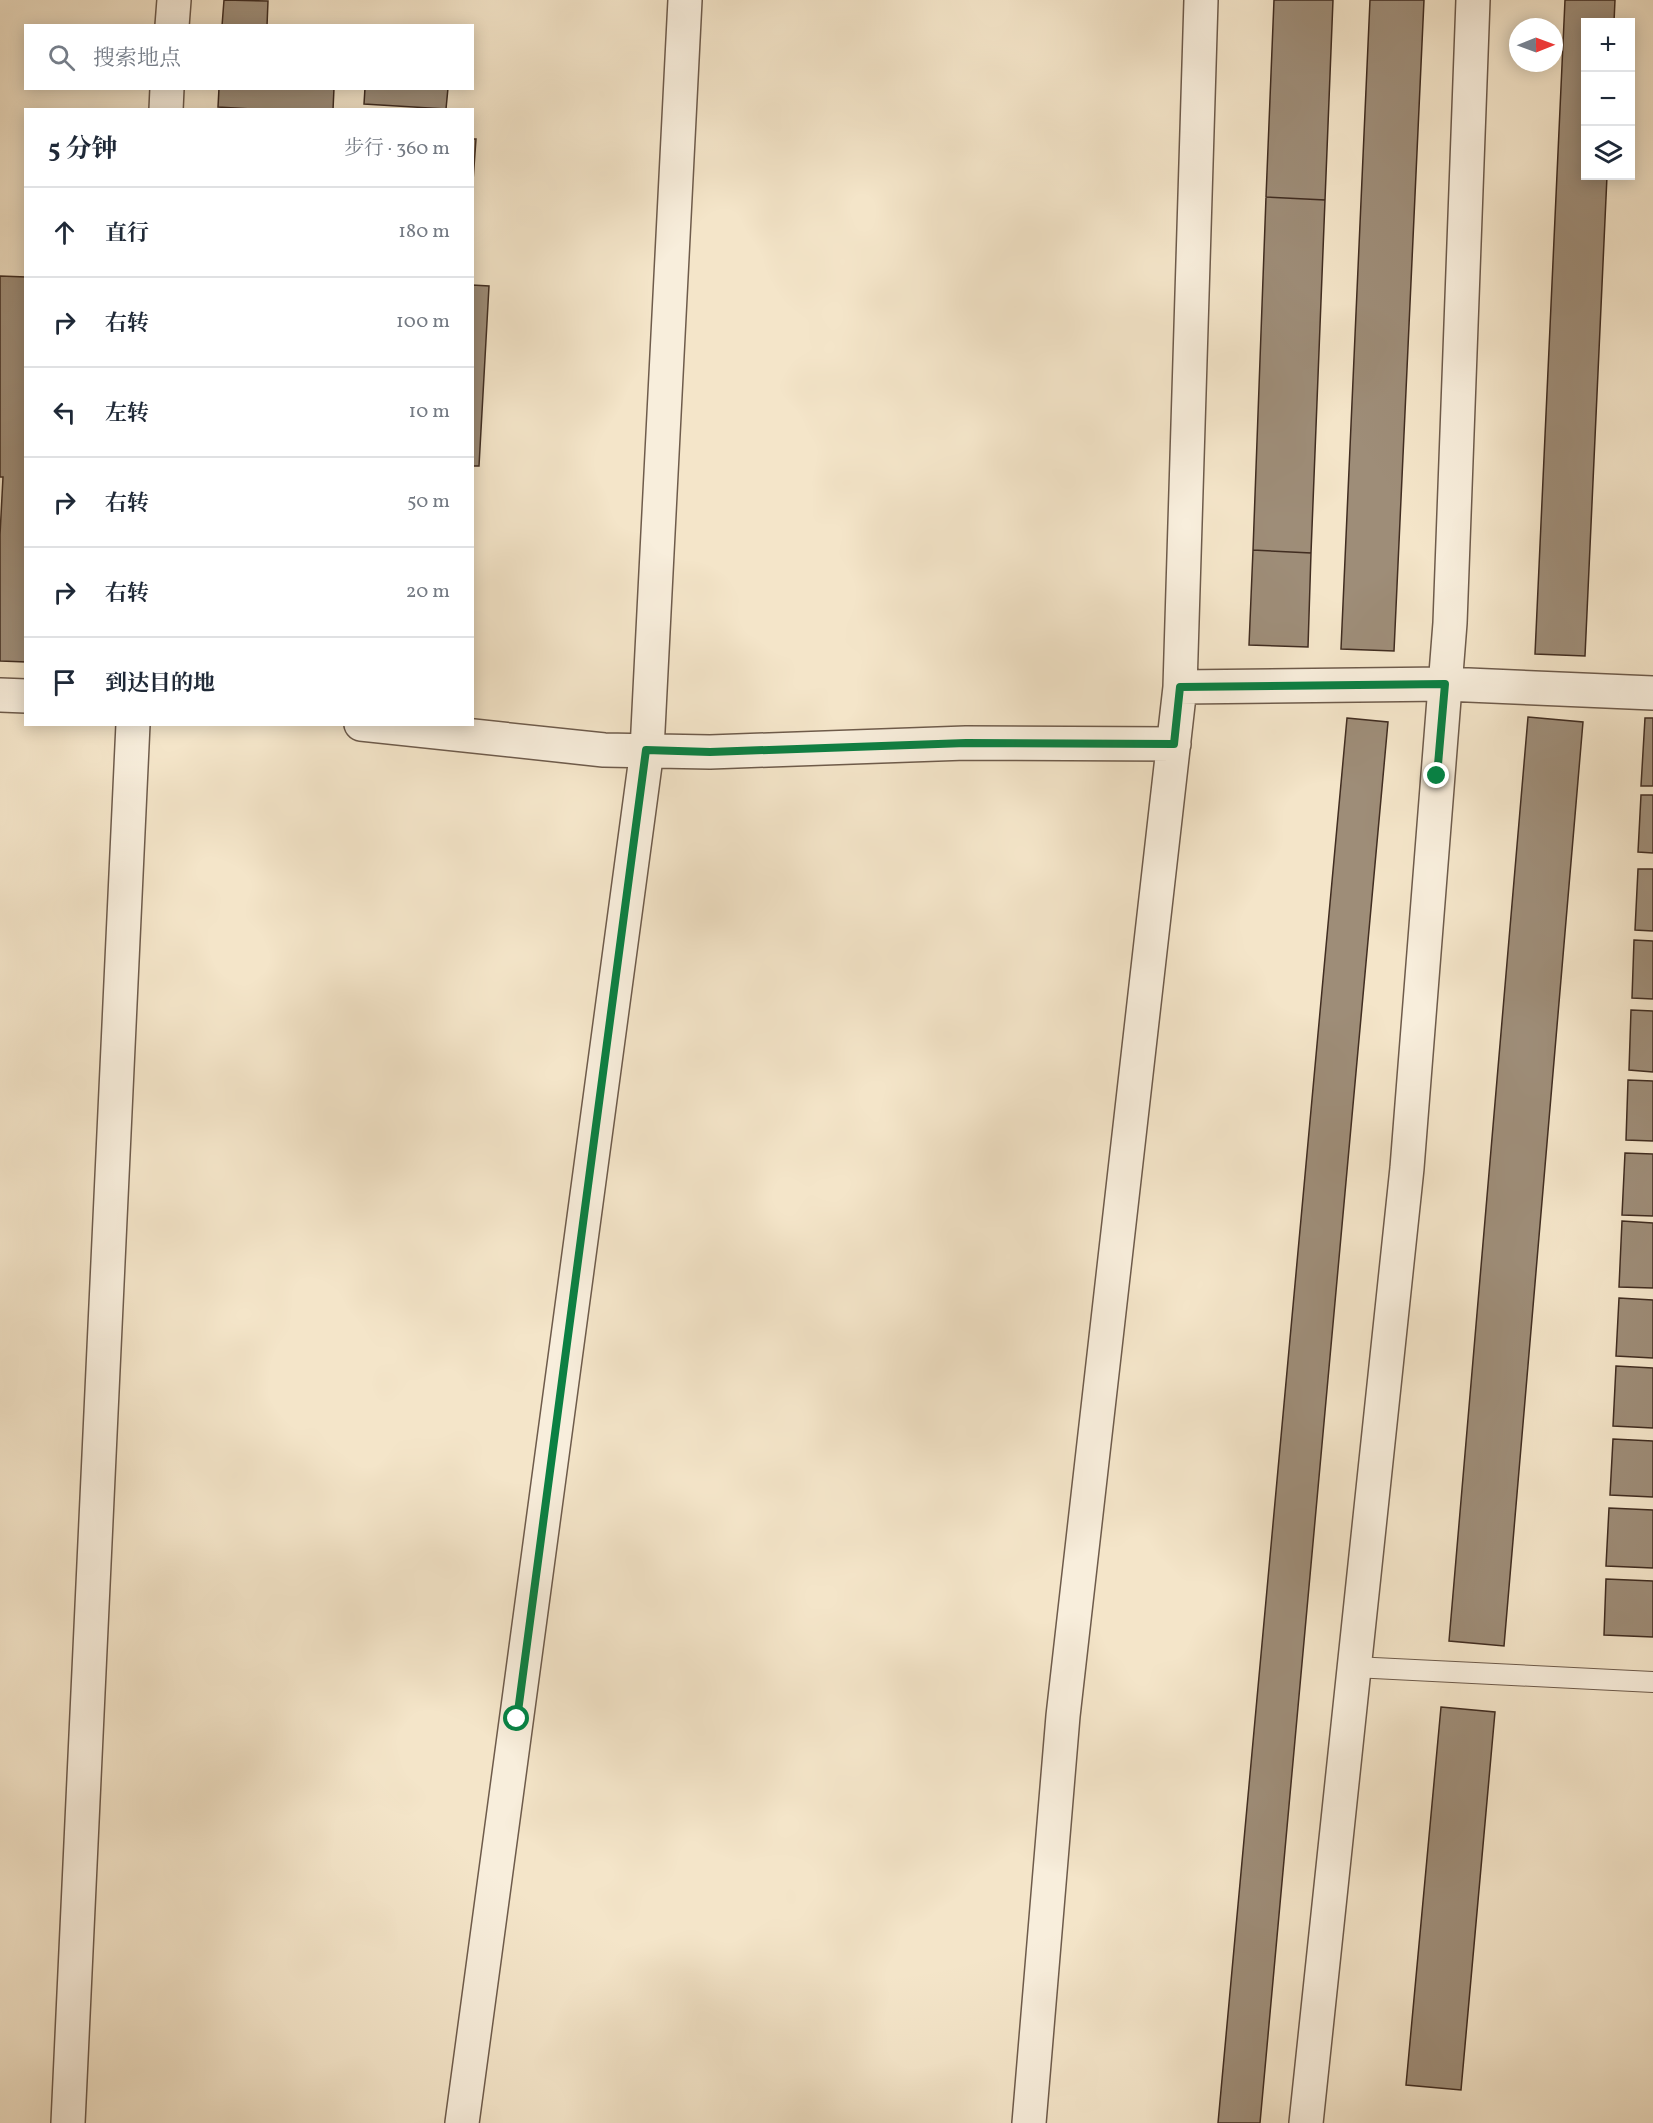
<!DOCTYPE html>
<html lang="zh">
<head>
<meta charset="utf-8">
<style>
	:root { --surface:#fff; --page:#f6f6f7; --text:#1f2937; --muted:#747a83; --line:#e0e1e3 }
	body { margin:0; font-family:Vollkorn,"Noto Serif SC",serif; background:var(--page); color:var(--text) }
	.controls { position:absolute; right:18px; top:18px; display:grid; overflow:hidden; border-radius:0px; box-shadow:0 3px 15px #0003 }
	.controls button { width:54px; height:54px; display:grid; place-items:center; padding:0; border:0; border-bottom:2px solid var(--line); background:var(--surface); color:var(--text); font:30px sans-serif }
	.compass { position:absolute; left:1509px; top:18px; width:54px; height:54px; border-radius:50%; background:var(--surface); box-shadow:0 3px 15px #0003; rotate:89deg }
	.stop { position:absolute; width:18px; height:18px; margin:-14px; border:4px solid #0b8043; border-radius:50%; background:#fff }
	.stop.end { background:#0b8043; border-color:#fff; box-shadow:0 2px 6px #0008 }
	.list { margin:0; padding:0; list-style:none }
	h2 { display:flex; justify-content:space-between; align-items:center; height:78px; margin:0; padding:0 24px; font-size:26px }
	h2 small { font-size:20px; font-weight:400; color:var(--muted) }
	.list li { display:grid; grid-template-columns:39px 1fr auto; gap:18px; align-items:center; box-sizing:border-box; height:90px; padding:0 24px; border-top:2px solid var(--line) }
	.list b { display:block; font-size:22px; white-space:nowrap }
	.list em { font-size:20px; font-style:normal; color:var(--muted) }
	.icon { flex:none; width:33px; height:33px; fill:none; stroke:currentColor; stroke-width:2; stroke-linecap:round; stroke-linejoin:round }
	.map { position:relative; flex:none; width:1653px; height:2123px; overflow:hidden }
	.search { position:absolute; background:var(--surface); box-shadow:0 3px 15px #0003; left:24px; top:24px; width:450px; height:66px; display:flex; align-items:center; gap:15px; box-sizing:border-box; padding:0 21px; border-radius:0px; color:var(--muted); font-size:22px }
	.panel { position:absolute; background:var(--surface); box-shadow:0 3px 15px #0003; left:24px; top:108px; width:450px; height:618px; border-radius:0px }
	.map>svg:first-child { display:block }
	.building { fill:#9e8d78; stroke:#412d21; stroke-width:1.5 }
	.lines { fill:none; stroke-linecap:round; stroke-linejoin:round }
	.service-casing { stroke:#6e5b4b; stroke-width:22 }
	.minor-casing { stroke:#6e5b4b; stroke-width:36 }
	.service { stroke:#f8eedc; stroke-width:20 }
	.minor { stroke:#f8eedc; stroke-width:33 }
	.route { stroke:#0b8043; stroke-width:8 }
</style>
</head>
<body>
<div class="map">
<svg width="1653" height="2123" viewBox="0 0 1653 2123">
	<rect width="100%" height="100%" fill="#f4e5c9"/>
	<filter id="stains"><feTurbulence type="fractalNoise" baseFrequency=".00333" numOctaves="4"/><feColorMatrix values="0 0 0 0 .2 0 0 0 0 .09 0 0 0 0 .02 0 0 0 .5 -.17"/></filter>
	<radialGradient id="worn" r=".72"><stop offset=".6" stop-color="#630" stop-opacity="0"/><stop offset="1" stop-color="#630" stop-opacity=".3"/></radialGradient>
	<path class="building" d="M224 0 268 1 267 26H222Z
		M1274 0H1333L1325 200 1266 197Z
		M1370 0H1424L1394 651 1341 649Z
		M1565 0H1615L1614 22H1586V176H1607L1585 656 1535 654Z
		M219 88H334L333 110H266L218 107Z
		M365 88H448L446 109 364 104Z
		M472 139H476L472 195Z
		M1266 197 1325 200 1311 553 1253 550Z
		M0 276 26 277V662L0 661V535L3 477H0Z
		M472 285 489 286 479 466H472Z
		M1253 550 1311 553 1308 647 1249 645Z
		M1528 717 1583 722 1504 1646 1449 1641Z
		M1347 718 1388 722 1260 2123H1218Z
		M1645 718H1653V786H1641Z
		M1641 795H1653V853L1638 852Z
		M1638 869H1653V931L1635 930Z
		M1634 940 1653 941V999L1632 998Z
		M1631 1010 1653 1011V1072L1629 1070Z
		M1628 1080 1653 1081V1141L1626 1140Z
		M1625 1153 1653 1154V1216L1622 1215Z
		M1622 1221 1653 1223V1288L1619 1287Z
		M1619 1298 1653 1300V1358L1616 1356Z
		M1616 1366 1653 1368V1428L1613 1426Z
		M1613 1439 1653 1441V1497L1610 1495Z
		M1609 1508 1653 1510V1568L1606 1566Z
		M1606 1579 1653 1581V1637L1604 1635Z
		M1441 1707 1495 1712 1461 2090 1406 2085Z"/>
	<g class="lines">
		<defs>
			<path id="service" d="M1354 1667 1653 1682"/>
			<path id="minor" d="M172 26 174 0
				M166 110 167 88
				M1180 687 1445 684 1653 693
				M0 695 26 696
				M361 724 604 750 710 752 966 743 1174 744
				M68 2123 133 724
				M462 2123 647 750 685 0
				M1029 2123 1063 1716 1180 687 1201 0
				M1306 2123 1407 1168 1450 623 1473 0"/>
		</defs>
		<use href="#service" class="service-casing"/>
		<use href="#minor" class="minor-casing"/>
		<use href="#service" class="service"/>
		<use href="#minor" class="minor"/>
	</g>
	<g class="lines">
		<path class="route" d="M517 1719 646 750 710 752 966 743 1174 744 1180 687 1445 684 1437 776"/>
	</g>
	<rect width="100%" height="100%" filter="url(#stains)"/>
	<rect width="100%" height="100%" fill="url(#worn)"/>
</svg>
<div class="controls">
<button>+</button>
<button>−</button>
<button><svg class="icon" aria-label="layers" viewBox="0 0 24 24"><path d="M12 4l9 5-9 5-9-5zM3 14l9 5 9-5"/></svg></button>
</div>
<svg class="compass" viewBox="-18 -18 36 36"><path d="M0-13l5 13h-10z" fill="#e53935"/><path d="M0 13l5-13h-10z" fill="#747a83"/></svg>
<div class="stop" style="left:517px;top:1719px"></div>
<div class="stop end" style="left:1437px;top:776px"></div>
<div class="search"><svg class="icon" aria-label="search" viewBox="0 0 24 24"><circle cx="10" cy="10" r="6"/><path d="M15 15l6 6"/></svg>搜索地点</div>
<section class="panel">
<h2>5 分钟<small>步行 · 360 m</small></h2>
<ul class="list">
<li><svg class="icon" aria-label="ahead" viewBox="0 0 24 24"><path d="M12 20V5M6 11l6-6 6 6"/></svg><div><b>直行</b></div><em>180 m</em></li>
<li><svg class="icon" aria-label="right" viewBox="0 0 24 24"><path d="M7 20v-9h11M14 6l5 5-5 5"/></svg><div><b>右转</b></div><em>100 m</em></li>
<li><svg class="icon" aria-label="left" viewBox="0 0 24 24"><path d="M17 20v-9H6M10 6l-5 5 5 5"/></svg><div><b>左转</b></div><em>10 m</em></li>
<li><svg class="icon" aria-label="right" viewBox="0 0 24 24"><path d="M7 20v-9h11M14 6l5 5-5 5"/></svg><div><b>右转</b></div><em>50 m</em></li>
<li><svg class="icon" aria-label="right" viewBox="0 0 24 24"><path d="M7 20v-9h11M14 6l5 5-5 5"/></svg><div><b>右转</b></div><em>20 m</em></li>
<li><svg class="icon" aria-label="arrive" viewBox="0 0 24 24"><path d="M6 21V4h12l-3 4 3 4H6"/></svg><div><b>到达目的地</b></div></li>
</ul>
</section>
</div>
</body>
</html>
